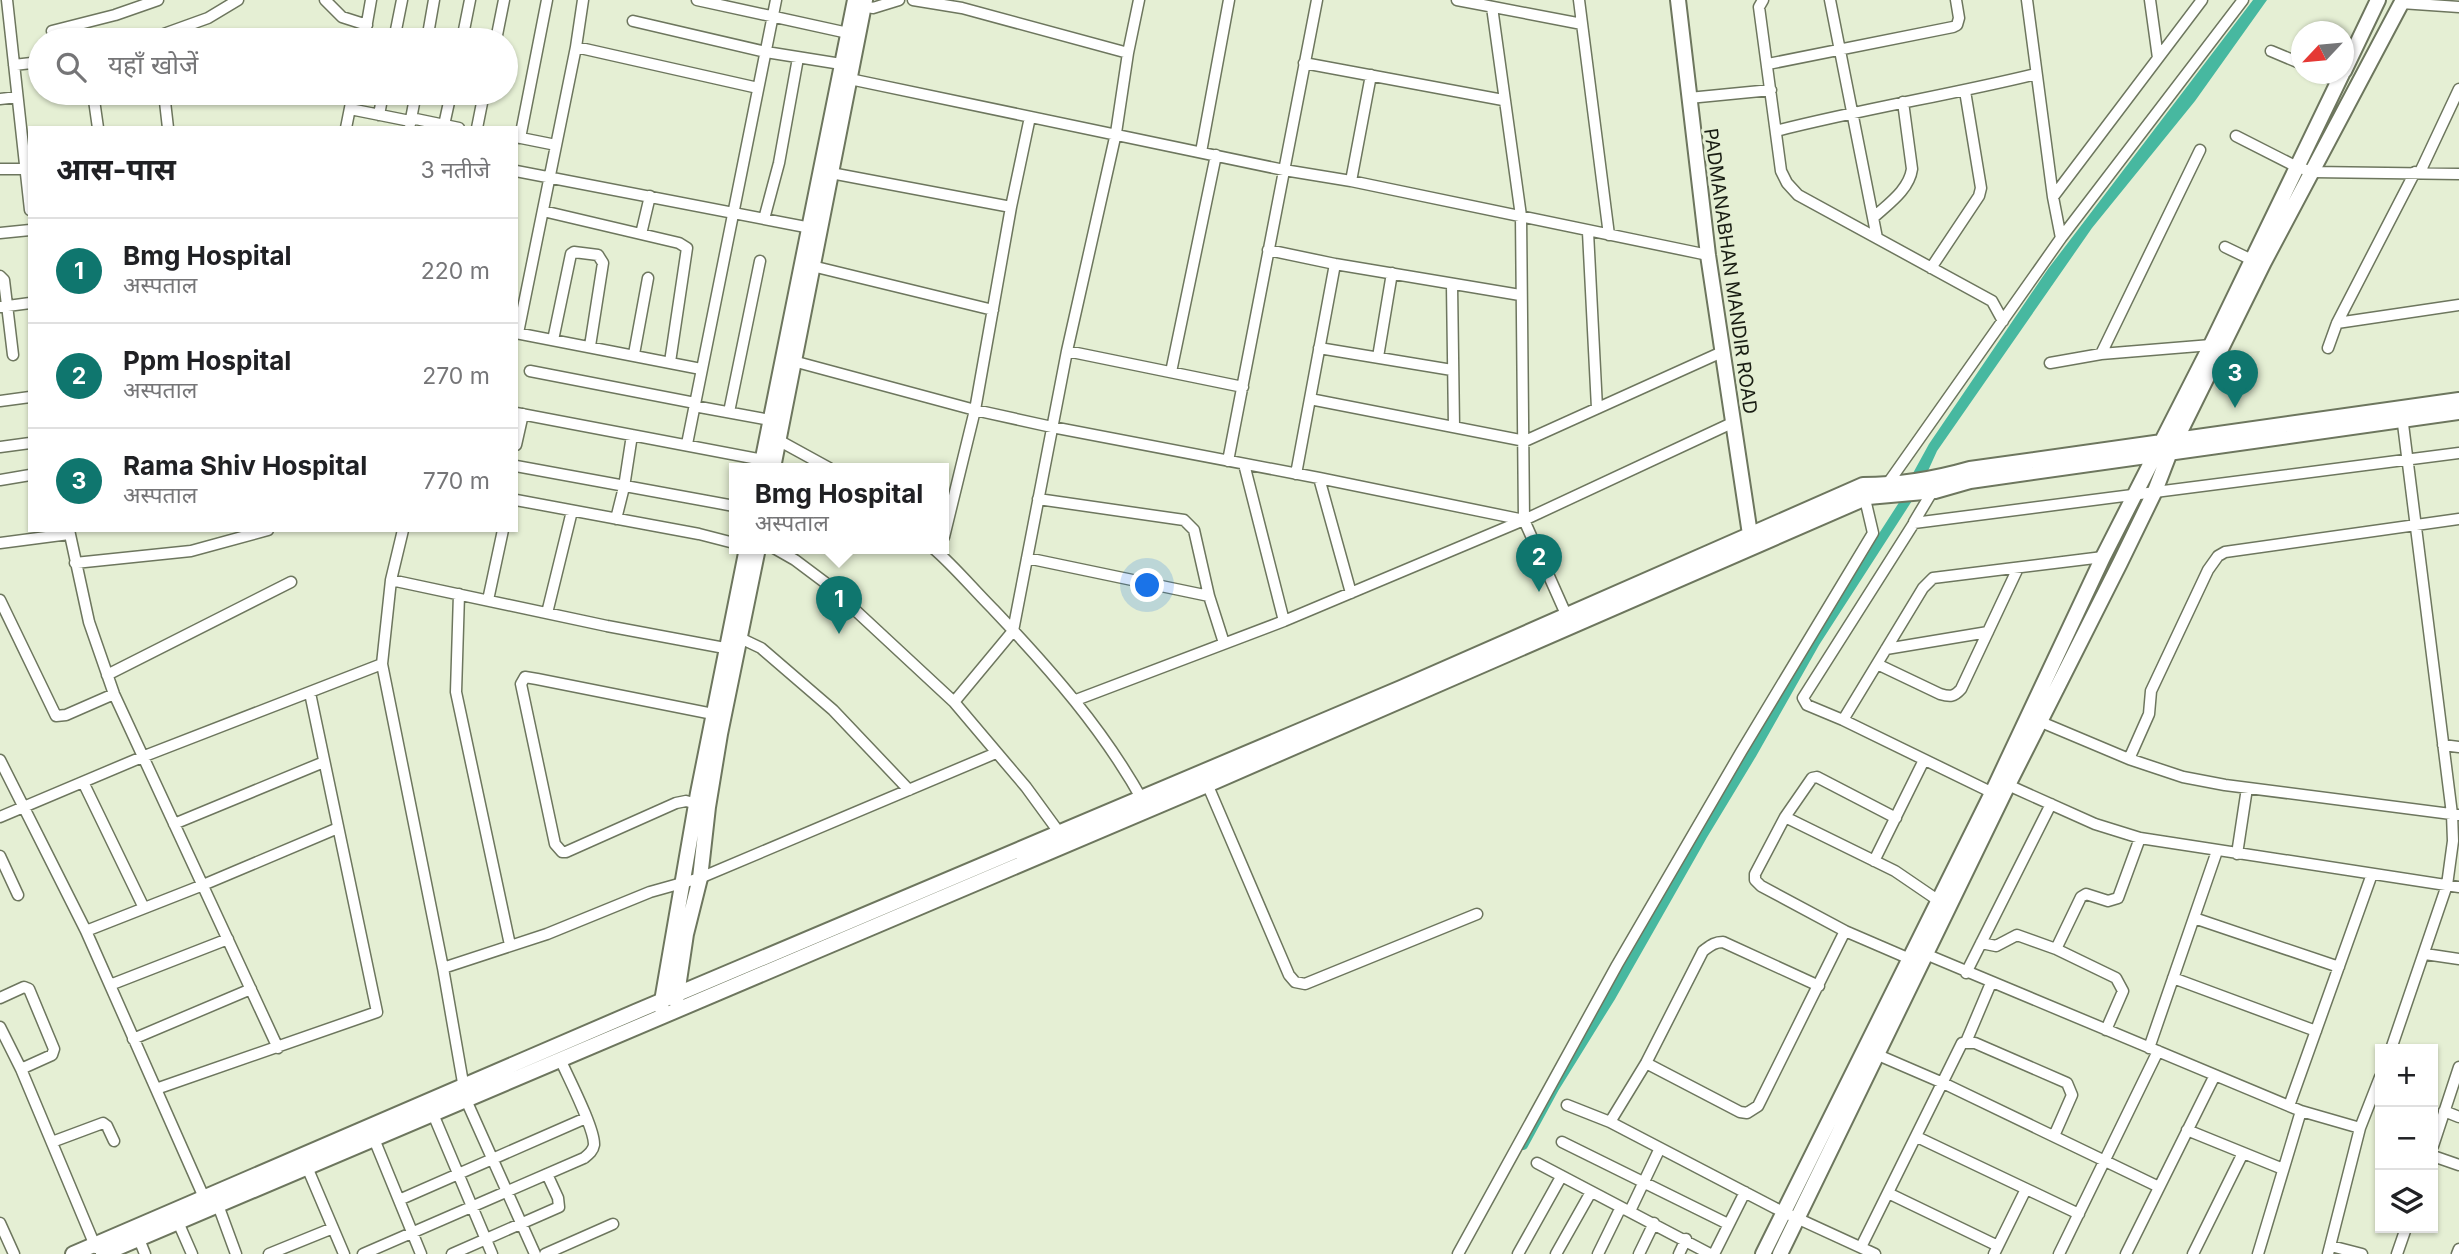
<!DOCTYPE html>
<html lang="hi">
<head>
<meta charset="utf-8">
<style>
	:root { --surface:#fff; --page:#f6f6f6; --text:#202124; --muted:#757577; --line:#e0e0e0; --accent:#0f766e }
	body { margin:0; font-family:Inter,"Noto Sans Devanagari",sans-serif; background:var(--page); color:var(--text) }
	.controls { position:absolute; right:21px; bottom:21px; display:grid; overflow:hidden; border-radius:0px; box-shadow:0 2px 5px #0004 }
	.controls button { width:63px; height:63px; display:grid; place-items:center; padding:0; border:0; border-bottom:2px solid var(--line); background:var(--surface); color:var(--text); font:35px sans-serif }
	.compass { position:absolute; left:2291px; top:21px; width:63px; height:63px; border-radius:50%; background:var(--surface); box-shadow:0 2px 5px #0004; rotate:244deg }
	.you { position:absolute; left:1148px; top:586px; width:24px; height:24px; margin:-18px; border:5px solid #fff; border-radius:50%; background:#1a73e8; box-shadow:0 0 0 10px #1a73e833 }
	.badge { display:grid; place-items:center; width:46px; height:46px; border-radius:50%; background:var(--accent); color:#fff; font-size:23px; font-weight:700 }
	.pin { position:absolute; translate:-50% -58px; filter:drop-shadow(0 2px 4px #0008) }
	.pin::after { content:''; position:absolute; top:37px; width:24px; height:21px; background:inherit; clip-path:polygon(0 0,100% 0,50% 100%) }
	.popup { position:absolute; left:729px; top:463px; width:220px; height:91px; box-sizing:border-box; display:grid; place-content:center; border-radius:0px; background:var(--surface); filter:drop-shadow(0 2px 5px #0005); font-size:23px; white-space:nowrap; color:var(--muted) }
	.popup b { font-size:26px; color:var(--text) }
	.popup::after { content:''; position:absolute; left:50%; top:100%; margin-left:-14px; border:14px solid transparent; border-top-color:var(--surface) }
	.list { margin:0; padding:0; list-style:none }
	h2 { display:flex; justify-content:space-between; align-items:center; height:91px; margin:0; padding:0 28px; font-size:30px }
	h2 small { font-size:23px; font-weight:400; color:var(--muted) }
	.list li { display:grid; grid-template-columns:46px 1fr auto; gap:21px; align-items:center; box-sizing:border-box; height:105px; padding:0 28px; border-top:2px solid var(--line) }
	.list b { display:block; font-size:26px; white-space:nowrap }
	.list p { margin:0; font-size:23px; white-space:nowrap; color:var(--muted) }
	.list em { font-size:23px; font-style:normal; color:var(--muted) }
	.icon { flex:none; width:38px; height:38px; fill:none; stroke:currentColor; stroke-width:2; stroke-linecap:round; stroke-linejoin:round }
	.map { position:relative; flex:none; width:2459px; height:1254px; overflow:hidden }
	.search { position:absolute; background:var(--surface); box-shadow:0 2px 5px #0004; left:28px; top:28px; width:490px; height:77px; display:flex; align-items:center; gap:18px; box-sizing:border-box; padding:0 24px; border-radius:38px; color:var(--muted); font-size:26px }
	.panel { position:absolute; background:var(--surface); box-shadow:0 2px 5px #0004; left:28px; top:126px; width:490px; height:406px; border-radius:0px }
	.map>svg:first-child { display:block }
	.water { fill:#47b8a0 }
	.lines { fill:none; stroke-linecap:round; stroke-linejoin:round }
	.canal { stroke:#47b8a0; stroke-width:10 }
	.street-casing { stroke:#6d765e; stroke-width:13 }
	.secondary-casing { stroke:#6d765e; stroke-width:18 }
	.street { stroke:#fff; stroke-width:10 }
	.secondary { stroke:#fff; stroke-width:14 }
	.labels { text-anchor:middle; stroke-width:6; stroke-linejoin:round; paint-order:stroke }
	.street-label { font-size:19px; fill:#191d13; stroke:#e5efd4 }
</style>
</head>
<body>
<div class="map">
<svg width="2459" height="1254" viewBox="0 0 2459 1254">
	<rect width="100%" height="100%" fill="#e5efd4"/>
	<path class="water" d="M2253 0H2267L2195 101 2092 228 1937 451 1927 473 1912 475 1929 444 2048 269Z"/>
	<g class="lines">
		<path class="canal" d="M1523 1145 1554 1088 1611 996 1702 836 1751 755 1815 642 1913 490"/>
		<defs>
			<path id="street" d="M7 0 30 210
				M325 0 342 17 367 25
				M697 0 848 33
				M913 0 962 8 1128 53
				M1457 0 1582 24
				M1579 0 1609 235
				M1763 0 1759 7 1781 171 1787 183 1798 195 1992 301 2003 321
				M1830 0 1877 238
				M2027 0 2053 197 2061 238 2243 0
				M2150 0 2158 58
				M2401 3 2459 7
				M858 5 873 8 899 0
				M1492 7 1521 216 1524 520 1569 621
				M633 21 766 52 841 64
				M52 31 115 15 158 0
				M147 40 208 18 238 0
				M364 40 371 0
				M394 40 402 0
				M427 40 434 0
				M462 40 470 0
				M496 40 504 0
				M576 47 758 88
				M2271 51 2302 64
				M1304 63 1503 100
				M1768 64 1953 27 1957 25 1959 18 1956 0
				M14 65 40 62
				M2322 74 2338 82
				M845 78 1284 170 1351 181 1708 255
				M93 93 98 128
				M164 93 168 128
				M1689 98 1771 90
				M0 99 17 97
				M350 109 410 121
				M379 115 383 93
				M411 118 459 128
				M410 124 416 93
				M444 125 451 93
				M346 128 353 93
				M477 128 484 93
				M1776 131C1862 109 1950 95 2036 74
				M2236 136 2297 167 2313 172 2459 174
				M516 137 556 145
				M520 138 547 0
				M1201 152 1229 0
				M0 169H25
				M516 171 816 229
				M2420 172 2459 89
				M831 173 1011 207
				M1351 181 1371 75
				M2053 197 2202 0
				M543 211 679 243 687 248 670 362
				M1873 218C1888 204 1909 190 1912 169L1903 102
				M764 219 779 163 798 58
				M1588 232 1597 408
				M0 233 30 230
				M641 234 650 196
				M2225 247 2252 260
				M1268 250 1335 264 1520 295
				M812 266 993 310
				M1931 268 1979 196 1981 188 1965 91
				M0 276 4 280 13 355
				M1452 285 1454 427
				M0 307 30 303
				M2337 323 2459 305
				M516 333 701 369
				M518 333 576 47 583 0
				M553 340 571 254 574 252 598 255 603 263 590 346
				M1319 348 1452 370
				M2328 348 2337 323 2415 172
				M1067 351 1243 387
				M634 354 648 278
				M2101 354 2200 150
				M1378 357 1392 273
				M793 361 975 410 1052 427 1319 478 1524 520
				M2050 363 2101 354 2211 345
				M530 371 695 403
				M1171 372 1216 155
				M1310 399 1525 441 1722 352
				M0 401 30 397
				M694 406 770 420
				M729 412 760 261
				M516 413 763 460
				M778 440 829 468
				M687 444 776 0
				M516 445 523 414
				M0 447 30 443
				M1228 461 1317 0
				M1244 464 1284 621
				M516 466 734 506
				M1296 474 1335 264
				M1319 478 1351 593
				M0 480 30 475
				M1886 486 2061 238
				M1038 499 1184 520 1194 530 1209 596 1224 643
				M516 500 699 534 734 543
				M616 519 624 487 632 435
				M1914 522 1935 487
				M69 530 89 622 114 694 278 1048
				M403 530 391 580 382 664 443 968 466 1100 535 1254
				M944 537 975 410 1011 207 1030 117
				M0 543 69 534
				M774 548 795 560 827 584 954 702 1026 787 1061 835
				M933 548C954 566 973 589 993 609 1050 669 1104 730 1144 803
				M1027 558 1209 596
				M75 563 191 551 268 530
				M391 580 607 626 730 649
				M459 594 456 692 510 945
				M0 600 56 716 66 715 114 694
				M488 600 503 530
				M547 613 572 511
				M740 638 761 648 833 710 909 790
				M1886 649 1988 632
				M1877 664 1940 694C1950 697 1954 697 1961 689L2018 568
				M107 675 291 582
				M1076 700 1284 621 1524 520 1732 423
				M954 702 1013 631 1067 351 1116 133 1128 53 1139 0
				M1843 720 1923 588 1933 578 2103 557
				M2041 722 2129 759 2183 777 2225 785 2459 815
				M2443 745 2459 747
				M2129 759 2149 714 2151 691 2208 570 2218 556 2225 552 2459 519
				M0 760 86 931 206 1202
				M1205 779 1289 975 1295 982 1305 984 1477 914
				M83 782 144 908
				M2008 785 2095 824 2140 838 2459 887
				M1997 795 1843 720 1807 705 1803 698 1914 523 2459 453
				M701 805 686 801 676 803 566 852H562L555 844 521 684 525 677 537 679 713 714
				M0 817 142 757 382 664
				M1785 817 1895 871 1939 901
				M1896 818 1817 777 1812 778 1785 817 1755 874V880L1761 886 1845 931 1910 959
				M174 824 324 762
				M2237 854 2247 788
				M0 856 18 895
				M1874 861 1924 760
				M2194 918 2339 967
				M86 931 203 885 338 828
				M1981 943 1996 946 2017 935 2056 949 2081 897 2086 894 2108 901 2118 898 2140 838
				M2056 949 2116 978 2123 991 2106 1030
				M1923 953 2301 1111 2360 1128
				M2425 954 2459 959
				M443 968 547 934 650 892 700 878 996 753
				M1966 973 2051 804
				M2173 978 2316 1031
				M110 985 228 939
				M0 998 24 987 29 989 54 1049 52 1055 21 1069
				M0 1027 21 1069 96 1248
				M133 1039 251 989
				M1966 1042 1991 983
				M2149 1048 2217 851
				M2391 1049 2447 885 2453 841 2452 814 2402 416
				M1878 1055 1943 1083 2159 1187
				M1646 1063 1740 1112 1747 1113 1758 1106 1845 931
				M156 1089 377 1012 310 693
				M1567 1105 1610 1122 1775 1208 1875 1254
				M2289 1106 2372 874
				M2444 1111 2459 1117
				M433 1114 492 1254
				M1610 1122 1646 1063 1703 951C1710 946 1714 942 1723 942L1819 986
				M2187 1130 2283 1169
				M1917 1137 2079 1214
				M374 1139 421 1254
				M52 1142 103 1123 107 1126 114 1141
				M1562 1142 1728 1224
				M2433 1146 2459 1067
				M2433 1156 2459 1165
				M1537 1163 1710 1254
				M307 1167 344 1254
				M1888 1193 1998 1246
				M399 1200 586 1118
				M218 1205 236 1254
				M1630 1211 1660 1148
				M178 1222 192 1254
				M0 1223 14 1254
				M139 1239 145 1254
				M2331 1246 2362 1254
				M1861 1247 1962 1043H1975L2067 1083 2072 1095 2054 1136
				M269 1254 333 1228
				M363 1254 584 1158C589 1154 593 1151 594 1145 595 1129 568 1077 560 1059
				M452 1254 559 1207 558 1198 547 1174
				M545 1254 613 1224
				M1458 1254 1617 965 1741 752 1873 533 1865 499
				M1518 1254 1561 1177
				M1556 1254 1591 1192
				M1598 1254 1621 1207
				M1639 1254 1654 1223
				M1679 1254 1686 1239
				M1714 1254 1745 1192
				M1994 1254 2026 1189
				M2059 1254 2158 1051
				M2126 1254 2215 1075
				M2193 1254 2243 1153
				M2258 1254 2301 1111
				M2328 1254 2360 1128 2380 1077
				M2397 1254 2406 1228
				M2457 1254 2459 1249"/>
			<path id="secondary" d="M1678 0 1708 255 1751 541
				M2344 71 2378 0
				M761 468 855 0
				M773 468 865 0
				M676 1001 686 934 700 878 708 807 720 734 758 548
				M661 1007 698 793 747 548
				M73 1254 635 1012 1401 688 1863 485C1900 485 1935 479 1970 469L2459 400
				M103 1254 1207 785 1868 497 1935 491 1970 481 2459 412
				M1763 1254 1992 793 2103 557 2211 345 2342 74
				M1780 1254 2008 785 2120 563 2155 491 2170 452 2264 262 2403 0"/>
		</defs>
		<use href="#street" class="street-casing"/>
		<use href="#secondary" class="secondary-casing"/>
		<use href="#street" class="street"/>
		<use href="#secondary" class="secondary"/>
	</g>
	<g class="labels">
		<g class="street-label">
			<text transform="translate(1731 271) rotate(82)" y="7">PADMANABHAN MANDIR ROAD</text>
		</g>
	</g>
</svg>
<div class="controls">
<button>+</button>
<button>−</button>
<button><svg class="icon" aria-label="layers" viewBox="0 0 24 24"><path d="M12 4l9 5-9 5-9-5zM3 14l9 5 9-5"/></svg></button>
</div>
<svg class="compass" viewBox="-18 -18 36 36"><path d="M0-13l5 13h-10z" fill="#e53935"/><path d="M0 13l5-13h-10z" fill="#757577"/></svg>
<div class="you"></div>
<div class="pin badge" style="left:839px;top:634px">1</div>
<div class="popup"><b>Bmg Hospital</b>अस्पताल</div>
<div class="pin badge" style="left:1539px;top:592px">2</div>
<div class="pin badge" style="left:2235px;top:408px">3</div>
<div class="search"><svg class="icon" aria-label="search" viewBox="0 0 24 24"><circle cx="10" cy="10" r="6"/><path d="M15 15l6 6"/></svg>यहाँ खोजें</div>
<section class="panel">
<h2>आस-पास<small>3 नतीजे</small></h2>
<ul class="list">
<li><span class="badge">1</span><div><b>Bmg Hospital</b><p>अस्पताल</p></div><em>220 m</em></li>
<li><span class="badge">2</span><div><b>Ppm Hospital</b><p>अस्पताल</p></div><em>270 m</em></li>
<li><span class="badge">3</span><div><b>Rama Shiv Hospital</b><p>अस्पताल</p></div><em>770 m</em></li>
</ul>
</section>
</div>
</body>
</html>
